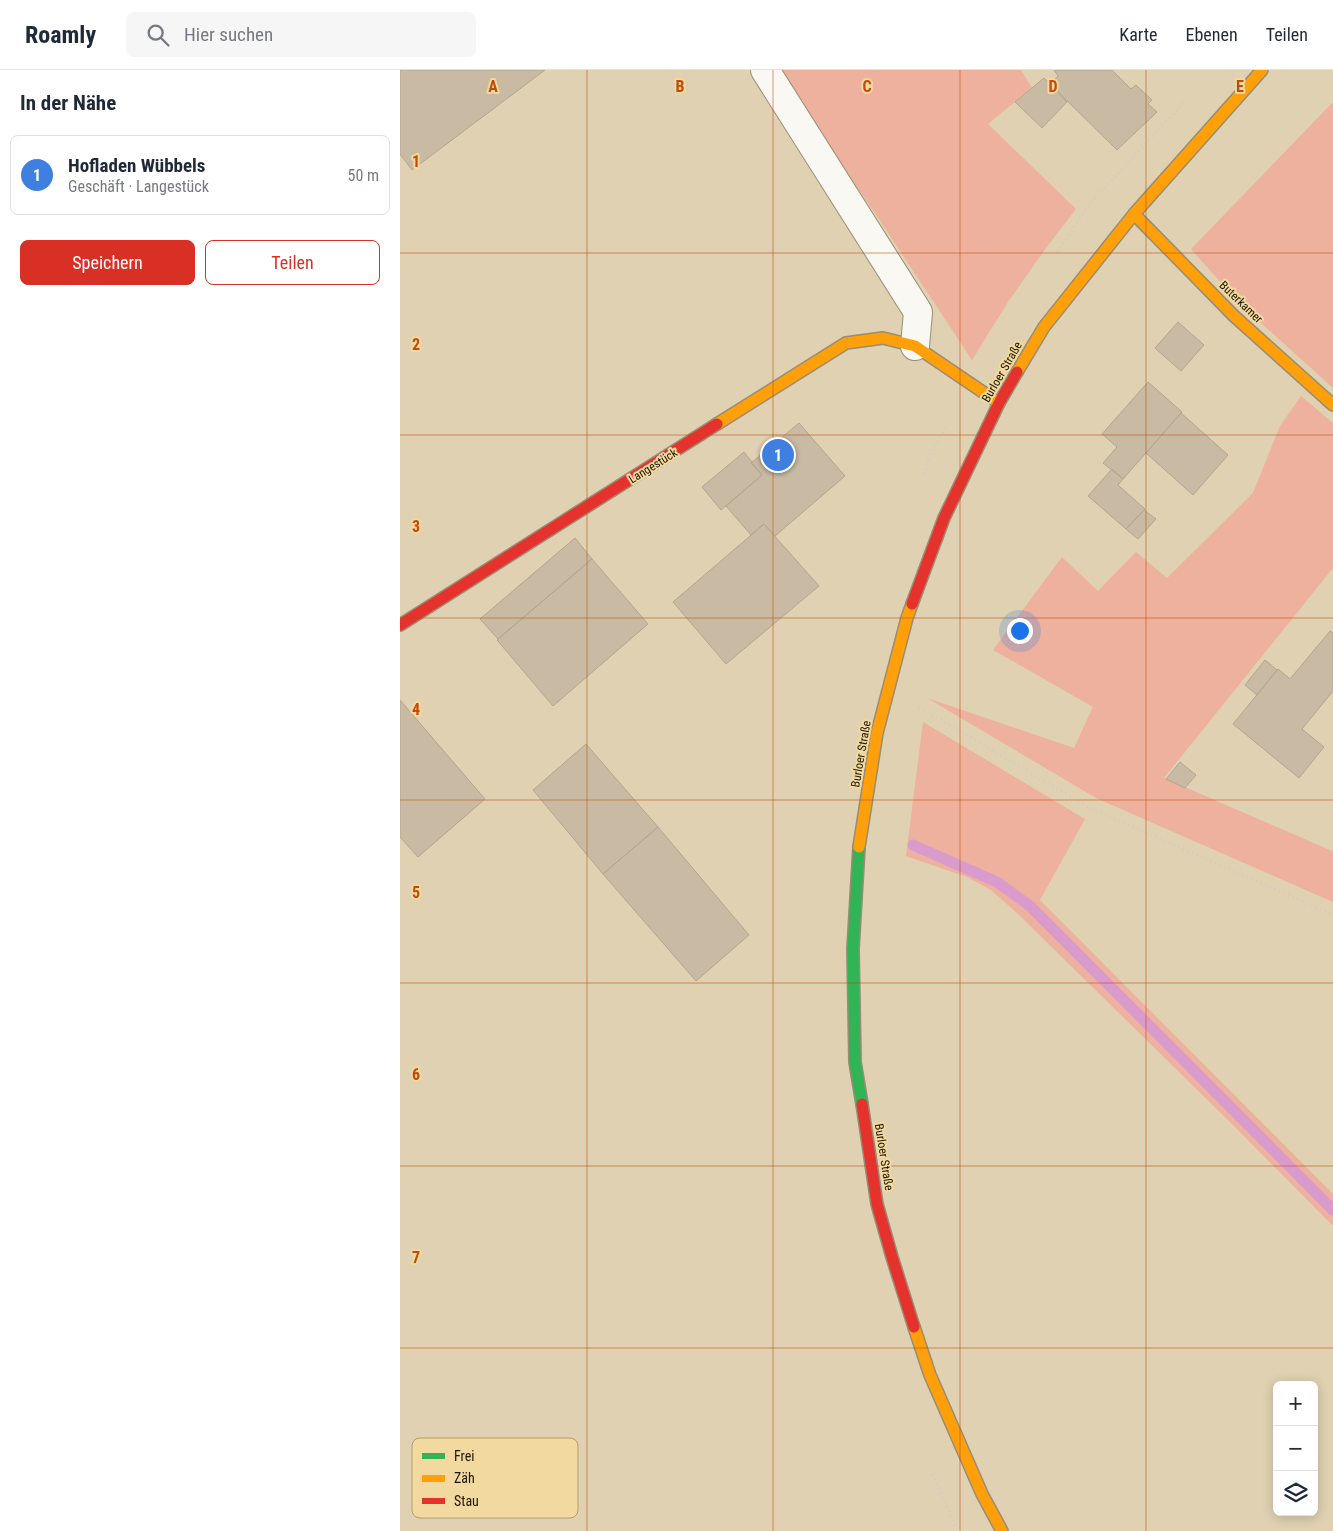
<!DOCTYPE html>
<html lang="de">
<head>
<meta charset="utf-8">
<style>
	:root { --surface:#fff; --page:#f6f6f7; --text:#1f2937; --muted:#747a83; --line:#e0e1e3; --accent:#d93025 }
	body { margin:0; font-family:"Roboto Condensed",sans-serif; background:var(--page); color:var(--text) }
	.controls { position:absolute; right:15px; bottom:15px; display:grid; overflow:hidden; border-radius:8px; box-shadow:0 2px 12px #0003 }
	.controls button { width:45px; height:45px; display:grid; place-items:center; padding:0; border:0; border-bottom:1px solid var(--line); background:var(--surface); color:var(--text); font:25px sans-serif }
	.you { position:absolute; left:619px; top:560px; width:18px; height:18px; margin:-12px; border:4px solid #fff; border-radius:50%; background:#1a73e8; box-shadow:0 0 0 8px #1a73e833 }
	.badge { display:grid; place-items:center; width:32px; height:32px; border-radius:50%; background:var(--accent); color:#fff; font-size:16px; font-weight:700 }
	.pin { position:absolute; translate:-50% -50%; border:2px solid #fff; box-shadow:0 1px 5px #0006 }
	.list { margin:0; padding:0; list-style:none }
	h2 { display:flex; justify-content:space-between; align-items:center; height:65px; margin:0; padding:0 20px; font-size:21px }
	h2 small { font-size:16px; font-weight:400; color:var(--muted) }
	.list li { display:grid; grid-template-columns:32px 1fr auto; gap:15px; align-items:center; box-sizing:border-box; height:80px; margin:0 10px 10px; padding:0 10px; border:1px solid var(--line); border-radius:8px }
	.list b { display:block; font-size:19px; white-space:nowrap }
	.list p { margin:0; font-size:16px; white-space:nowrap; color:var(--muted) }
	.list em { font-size:16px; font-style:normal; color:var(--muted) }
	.actions { display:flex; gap:10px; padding:15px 20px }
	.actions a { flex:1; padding:11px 0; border:1px solid var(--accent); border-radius:8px; text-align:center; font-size:18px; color:var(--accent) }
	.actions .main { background:var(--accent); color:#fff }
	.icon { flex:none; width:28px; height:28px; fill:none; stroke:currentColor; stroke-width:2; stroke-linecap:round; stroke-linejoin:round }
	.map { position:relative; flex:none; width:933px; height:1461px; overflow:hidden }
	header { display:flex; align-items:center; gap:30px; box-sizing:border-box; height:70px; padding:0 25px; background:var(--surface); border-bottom:1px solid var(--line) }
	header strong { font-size:24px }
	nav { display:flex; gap:28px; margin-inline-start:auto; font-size:18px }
	.search { width:350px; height:45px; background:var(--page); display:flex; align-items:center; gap:12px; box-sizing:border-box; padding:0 18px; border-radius:8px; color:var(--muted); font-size:19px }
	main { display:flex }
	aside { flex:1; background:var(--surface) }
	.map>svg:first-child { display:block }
	.green { fill:#edb19d }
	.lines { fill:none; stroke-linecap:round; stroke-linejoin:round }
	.stream { stroke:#d99bcb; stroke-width:11 }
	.building { fill:#c8baa3; stroke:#b4a68f }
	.street-casing { stroke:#988d75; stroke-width:30 }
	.fast-casing { stroke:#988d75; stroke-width:14 }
	.slow-casing { stroke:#988d75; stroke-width:14 }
	.jam-casing { stroke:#988d75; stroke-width:14 }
	.path { stroke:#d1cdc3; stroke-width:3; stroke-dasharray:1 4; stroke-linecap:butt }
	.street { stroke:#faf8f3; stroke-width:28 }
	.fast { stroke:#30b455; stroke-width:11 }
	.slow { stroke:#ff9f0a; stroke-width:11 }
	.jam { stroke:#e5322d; stroke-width:11 }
	.grid { fill:none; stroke:#c04b0a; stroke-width:1; stroke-opacity:0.55 }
	.labels { text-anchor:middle; stroke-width:4; stroke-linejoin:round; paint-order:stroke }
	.street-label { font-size:12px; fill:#1e1501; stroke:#f2d99f }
	.key { fill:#f2d99f; stroke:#b29e70; stroke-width:1 }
	.key-label { font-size:14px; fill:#1e1501 }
	.grid-label { font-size:16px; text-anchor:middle; font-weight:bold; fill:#c04b0a; stroke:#f2d99f; stroke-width:4; stroke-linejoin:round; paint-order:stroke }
</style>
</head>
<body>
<header>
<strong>Roamly</strong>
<div class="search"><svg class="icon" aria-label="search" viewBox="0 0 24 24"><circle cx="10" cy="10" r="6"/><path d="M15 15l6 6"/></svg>Hier suchen</div>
<nav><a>Karte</a><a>Ebenen</a><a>Teilen</a></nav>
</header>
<main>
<aside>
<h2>In der Nähe<small></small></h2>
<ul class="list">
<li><span class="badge" style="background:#3f7fe0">1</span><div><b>Hofladen Wübbels</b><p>Geschäft · Langestück</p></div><em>50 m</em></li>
</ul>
<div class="actions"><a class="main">Speichern</a><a>Teilen</a></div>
</aside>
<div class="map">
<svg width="933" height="1461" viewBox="0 0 933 1461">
	<rect width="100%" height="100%" fill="#dfd1b2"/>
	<path class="green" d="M375 0H621L632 18 588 54 676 139 646 178 608 232 572 290 477 146Z
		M933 32V318L840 234 791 179Z
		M901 326 933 353V498L764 708 932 781 933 779V832L696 728 527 628 674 678 693 637 593 580 662 487 698 521 736 482 767 508 853 423 880 356Z
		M523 652 685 749 640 830 933 1124V1156L833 1055 618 844 591 820 567 807 506 786Z"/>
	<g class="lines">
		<path class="stream" d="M513 775 597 812 630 836 933 1140"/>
	</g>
	<path class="building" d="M0 0H145L12 100 0 84Z
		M654 0H712L731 19 736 15 752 30 748 34 757 42 717 80 650 14 658 6Z
		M644 8 667 32 642 58 615 32Z
		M778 252 804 275 781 301 755 278Z
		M748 312 782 342 723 409 703 393 717 377 702 364Z
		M781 343 828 385 793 425 746 383Z
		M399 353 445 406 375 466 364 454 351 465 326 436 362 405 351 393Z
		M344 382 362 405 321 440 302 417Z
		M712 399 723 409 718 415 745 439 726 459 688 426Z
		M744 440 756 449 738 469 726 459Z
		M364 454 419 516 326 594 273 532Z
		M175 468 192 489 98 569 80 549Z
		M192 489 248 554 153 636 97 570Z
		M930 561 933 563V621L902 659 924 677 899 708 833 654 878 599 890 609Z
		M865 590 877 600 857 625 845 615Z
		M0 630 85 729 18 787 0 767Z
		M186 674 258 757 203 804 133 720Z
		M780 692 796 705 785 718 766 709Z
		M258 757 349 865 296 911 203 804Z"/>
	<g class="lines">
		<defs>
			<path id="street" d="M365 0 518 242 515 276"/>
			<path id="fast" d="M459 777 453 879 455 992 462 1034"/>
			<path id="slow" d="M734 144 834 246 933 335
				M617 302 644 257 734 144 862 0
				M317 354 446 273 483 268 515 276 599 333
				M459 777 477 663 507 548 512 534
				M514 1257 530 1305 582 1424 602 1461"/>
			<path id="jam" d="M512 534 544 448 599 333 617 302
				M0 555 317 354
				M462 1034 477 1134 492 1187 514 1257"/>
		</defs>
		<use href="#street" class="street-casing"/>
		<use href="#fast" class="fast-casing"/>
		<use href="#slow" class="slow-casing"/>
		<use href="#jam" class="jam-casing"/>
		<path class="path" d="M657 182 690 134 787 29
			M524 404 532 380 547 356
			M519 637 690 738 933 845
			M533 1404 557 1461"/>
		<use href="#street" class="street"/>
		<use href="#fast" class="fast"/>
		<use href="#slow" class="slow"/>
		<use href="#jam" class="jam"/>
	</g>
	<path class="grid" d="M187 0V1461M373 0V1461M560 0V1461M746 0V1461M0 183H933M0 365H933M0 548H933M0 730H933M0 913H933M0 1096H933M0 1278H933"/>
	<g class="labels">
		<g class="street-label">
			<text transform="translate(841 232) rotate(44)" y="4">Buterkamer</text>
			<text transform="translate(602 302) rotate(-60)" y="4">Burloer Straße</text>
			<text transform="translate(253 396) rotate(-32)" y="4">Langestück</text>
			<text transform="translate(461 684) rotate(-80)" y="4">Burloer Straße</text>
			<text transform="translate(484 1087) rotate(81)" y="4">Burloer Straße</text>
		</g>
	</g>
	<rect x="12" y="1368" width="166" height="80" rx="8" class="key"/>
	<rect x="22" y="1383" width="23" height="6" fill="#30b455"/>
	<rect x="22" y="1405" width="23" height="7" fill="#ff9f0a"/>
	<rect x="22" y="1428" width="23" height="6" fill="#e5322d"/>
	<g class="key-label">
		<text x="54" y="1391">Frei</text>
		<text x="54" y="1413">Zäh</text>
		<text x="54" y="1436">Stau</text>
	</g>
	<g class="grid-label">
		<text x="93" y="22">A</text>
		<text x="280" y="22">B</text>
		<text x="467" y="22">C</text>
		<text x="653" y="22">D</text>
		<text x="840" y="22">E</text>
		<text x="16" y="97">1</text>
		<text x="16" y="280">2</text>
		<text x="16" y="462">3</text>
		<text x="16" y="645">4</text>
		<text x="16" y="828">5</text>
		<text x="16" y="1010">6</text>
		<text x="16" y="1193">7</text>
	</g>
</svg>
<div class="controls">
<button>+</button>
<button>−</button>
<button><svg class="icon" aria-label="layers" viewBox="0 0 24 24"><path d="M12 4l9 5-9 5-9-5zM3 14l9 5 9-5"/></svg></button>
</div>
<div class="you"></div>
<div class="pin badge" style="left:378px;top:385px;background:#3f7fe0">1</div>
</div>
</main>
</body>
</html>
